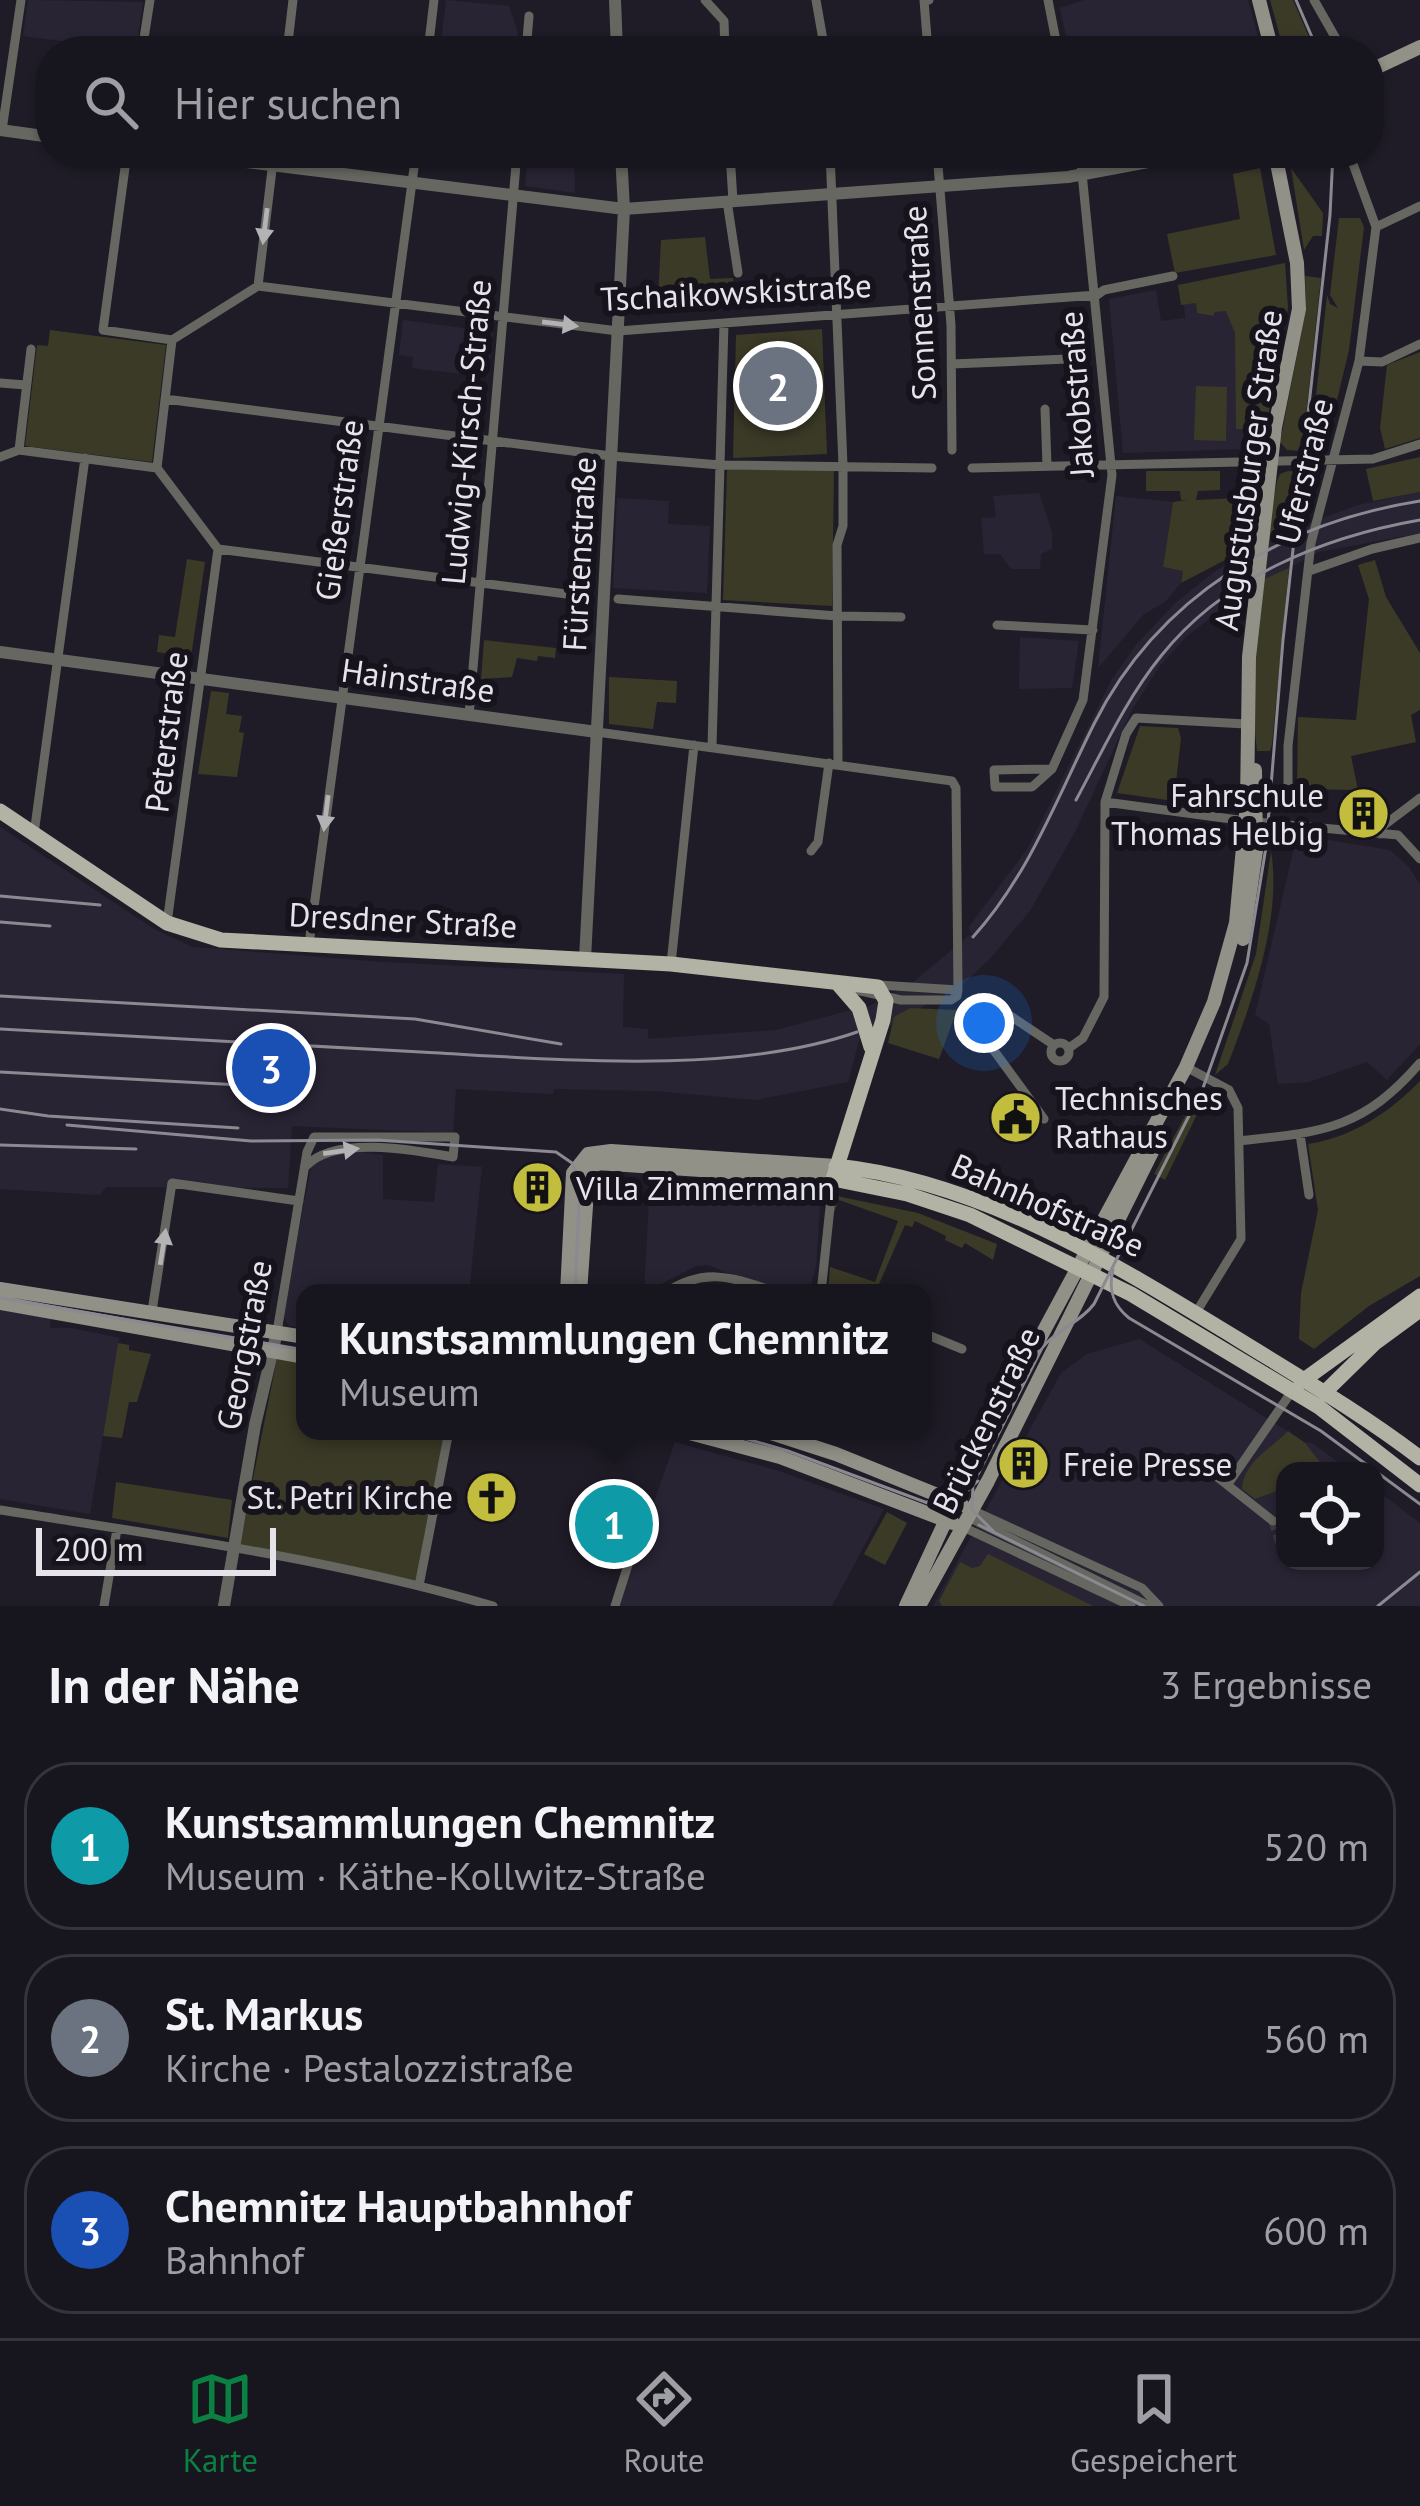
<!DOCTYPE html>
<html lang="de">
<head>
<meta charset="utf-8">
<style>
	:root { --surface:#17151d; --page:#24222a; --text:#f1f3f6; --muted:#9e9fa4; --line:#36343b; --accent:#0b8043 }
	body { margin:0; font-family:"PT Sans",sans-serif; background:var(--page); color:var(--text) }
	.controls { position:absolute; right:36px; bottom:36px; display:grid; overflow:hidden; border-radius:24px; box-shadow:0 3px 9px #0004 }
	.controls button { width:108px; height:108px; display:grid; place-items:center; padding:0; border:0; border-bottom:3px solid var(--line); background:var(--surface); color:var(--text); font:60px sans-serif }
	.scale { position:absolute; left:36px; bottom:30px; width:240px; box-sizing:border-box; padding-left:12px; border:6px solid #e6e4eb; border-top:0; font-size:33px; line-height:42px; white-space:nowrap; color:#e6e4eb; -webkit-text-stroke:9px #16131d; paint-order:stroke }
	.you { position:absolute; left:984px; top:1023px; width:42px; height:42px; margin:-30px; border:9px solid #fff; border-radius:50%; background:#1a73e8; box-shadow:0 0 0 18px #1a73e833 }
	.badge { display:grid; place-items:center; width:78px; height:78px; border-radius:50%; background:var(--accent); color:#fff; font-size:39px; font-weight:700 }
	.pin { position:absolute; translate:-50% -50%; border:6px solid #fff; box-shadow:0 3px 12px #0006 }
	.popup { position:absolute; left:296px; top:1284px; width:636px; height:156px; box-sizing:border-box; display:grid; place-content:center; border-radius:24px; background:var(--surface); filter:drop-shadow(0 3px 9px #0005); font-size:39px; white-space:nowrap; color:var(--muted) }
	.popup b { font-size:45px; color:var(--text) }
	.popup::after { content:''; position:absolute; left:50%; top:100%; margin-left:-24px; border:24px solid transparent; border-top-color:var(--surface) }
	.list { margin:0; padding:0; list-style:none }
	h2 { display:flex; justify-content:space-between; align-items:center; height:156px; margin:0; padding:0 48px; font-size:51px }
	h2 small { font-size:39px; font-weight:400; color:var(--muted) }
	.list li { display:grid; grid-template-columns:78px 1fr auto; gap:36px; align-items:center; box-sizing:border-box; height:168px; margin:0 24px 24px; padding:0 24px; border:3px solid var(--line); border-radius:48px }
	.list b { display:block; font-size:45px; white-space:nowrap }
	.list p { margin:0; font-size:39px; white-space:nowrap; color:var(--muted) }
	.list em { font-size:39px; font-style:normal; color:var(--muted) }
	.icon { flex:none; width:66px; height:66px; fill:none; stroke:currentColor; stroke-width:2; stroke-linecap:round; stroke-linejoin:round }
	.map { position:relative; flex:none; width:1420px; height:1606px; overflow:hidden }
	.search { position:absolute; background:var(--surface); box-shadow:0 3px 9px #0004; left:36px; right:36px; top:36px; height:132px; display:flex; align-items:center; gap:30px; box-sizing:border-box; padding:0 42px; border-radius:48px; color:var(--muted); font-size:45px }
	.sheet { height:732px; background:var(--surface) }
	nav { display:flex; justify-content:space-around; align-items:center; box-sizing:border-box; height:168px; border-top:3px solid var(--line); background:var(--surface); font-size:33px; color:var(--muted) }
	nav a { display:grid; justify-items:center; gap:6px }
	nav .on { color:var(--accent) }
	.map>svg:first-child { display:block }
	.built { fill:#292434 }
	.green { fill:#3b3a27 }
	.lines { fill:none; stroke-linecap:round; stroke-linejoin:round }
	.minor-tunnel { stroke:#3d3a44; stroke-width:9; stroke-dasharray:9 4.5; stroke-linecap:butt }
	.minor { stroke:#676761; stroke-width:9 }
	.tertiary { stroke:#676761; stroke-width:12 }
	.secondary { stroke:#919188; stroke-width:14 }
	.primary { stroke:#b2b2a5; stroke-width:15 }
	.tram { stroke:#8b8991; stroke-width:3 }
	.rail { stroke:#8b8991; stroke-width:3 }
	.oneway { fill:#b3b2b4 }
	.labels { text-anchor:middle; stroke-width:12; stroke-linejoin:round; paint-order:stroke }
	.street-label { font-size:33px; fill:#e6e4eb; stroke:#16131d }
	.poi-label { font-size:33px; fill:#e6e4eb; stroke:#16131d; text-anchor:start }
</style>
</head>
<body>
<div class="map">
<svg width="1420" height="1606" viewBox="0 0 1420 1606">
	<rect width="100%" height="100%" fill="#1f1c27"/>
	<path class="built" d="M28 0 143 2 136 51 23 36Z
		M446 0 509 6 518 33 515 51H440Z
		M1084 0H1248L1262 51H1069L1060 8Z
		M528 153H574L575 193 525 186Z
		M1156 290 1161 321 1185 318 1184 304 1196 302 1197 313 1213 316 1215 312 1226 310 1243 332 1244 449 1123 453 1109 299Z
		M403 320 493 332 488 377 412 368 413 357 399 355Z
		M1420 492V533L1319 552 1239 595 1186 637 1159 667 1132 710 1075 832 1030 911 989 960 946 999 942 994 899 1022 860 1038 848 1082 756 1100 654 1091 554 1089 553 1094 456 1089 453 1133 292 1126 288 1188 106 1187 100 1195 0 1189V827L154 929 193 947 381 962 624 974 623 1027 648 1029V1039L776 1030 851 1010 854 1014 912 983 972 933 968 928 1028 848 1112 679 1136 645 1175 603 1217 570 1293 529 1358 505Z
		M1039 493 1052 532V549L1041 554 1040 569H1011L1000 554H984L981 518 996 517 993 496Z
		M1116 496 1173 502 1163 567 1183 571 1181 583 1165 602 1144 614 1098 668Z
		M617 498 669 501 668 524 710 526 707 593 613 588Z
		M1020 637 1079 641 1072 688 1019 689Z
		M1297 835 1390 850 1408 866 1420 884V1044L1387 1080 1367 1062 1309 1082 1278 1084 1269 1024 1255 1015Z
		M353 1151 383 1155V1199L434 1202 438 1164 482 1167 469 1293H305V1328L289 1326 283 1316 311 1166 319 1157Z
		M715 1183 816 1189 821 1194 816 1266 809 1293 752 1283 708 1265 696 1266 644 1293 649 1199 713 1203Z
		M0 1310 51 1318 50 1328H72L119 1338 90 1514 0 1499Z
		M1139 1339 1305 1442 1312 1443 1351 1471H1285V1561H1375V1489L1420 1523V1606H933L1061 1373 1087 1354Z
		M675 1442 779 1471 884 1509 832 1606H618Z"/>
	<path class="green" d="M1270 0H1293L1315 51H1284Z
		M1260 168 1276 255 1175 273 1167 234 1240 219 1233 174Z
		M1291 168 1323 213 1322 236H1313L1304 250Z
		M1339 218H1360L1364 227 1349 350 1329 433 1314 440 1310 451 1327 295 1330 304 1338 308 1330 295Z
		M705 237 710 279 733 278 734 292 658 299 661 240Z
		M1285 263 1288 308 1262 448 1244 449V429H1236L1235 333 1226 311 1215 312 1213 316 1197 313 1196 303 1181 305 1178 285Z
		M1305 276 1321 278 1302 451 1287 450 1280 442 1306 309Z
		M822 329 827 454 733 458 736 335Z
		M50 330 166 345 152 462 25 446 37 345 48 346Z
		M1420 352V438L1385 449 1380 428 1387 365Z
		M1196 386 1227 387 1226 441 1194 440Z
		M1420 457V492L1373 501 1366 469Z
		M727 470H834L832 606 723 600Z
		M1146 471H1220V490L1198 491 1196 500 1239 498 1231 557 1181 583 1183 571 1163 567 1173 502 1187 500H1181L1180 491H1146Z
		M1288 471 1300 472 1293 529 1266 542 1277 481 1280 474Z
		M187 559 205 562 191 657 157 652 159 635 175 637Z
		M1375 560 1386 597 1420 653V710L1411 715 1416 742 1351 756 1358 790 1297 789 1298 717 1356 720 1369 599 1358 565Z
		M1289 568 1272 744 1270 751H1257L1251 697 1262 580Z
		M484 640 556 648 555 658 538 656 537 661 517 658 512 677 481 679Z
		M609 677 677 681 676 703 657 702 653 729 609 724Z
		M211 691 229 693 226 714 242 716 239 732 244 733 237 777 198 774Z
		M1140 726 1178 728 1181 738 1174 801 1117 793Z
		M1271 851C1282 917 1253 999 1228 1064L1215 1075 1256 954Z
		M910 1008 957 1010 939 1059 888 1043 894 1017Z
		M1420 1081V1276L1369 1306 1314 1349 1299 1339 1301 1293 1318 1210 1308 1144C1351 1138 1390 1112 1420 1081Z
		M1198 1092 1206 1096 1165 1180 1154 1174Z
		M837 1196 918 1213 997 1244 993 1260 965 1243 962 1248 945 1240 946 1236 915 1221 912 1227 905 1225 875 1293H828L830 1267 875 1282 898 1221 839 1200 833 1215Z
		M118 1343 129 1345V1350L151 1354 137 1402H129L122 1438 103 1436Z
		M278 1354 305 1359V1431H447L417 1583 239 1548Z
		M1288 1431 1305 1443 1327 1471H1285V1488L1255 1499 1242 1489C1244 1461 1271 1449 1288 1431Z
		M116 1482 232 1500 228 1538 112 1518Z
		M887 1512 907 1523 885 1565 864 1554Z
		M988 1554 1093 1606H942L939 1601 960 1562 972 1568 980 1566Z"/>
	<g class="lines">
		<path class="minor-tunnel" d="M1273 1521 1281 1547"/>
		<path class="minor" d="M705 0 724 21 725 51
			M816 0 825 51
			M1048 0 1058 51
			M1314 0 1343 51
			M142 51 150 0
			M287 51 293 0
			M428 51 434 0
			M526 51 529 16
			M928 51 924 0H929
			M2 130 21 0
			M127 153 103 330 172 340
			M730 153 733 201
			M830 153 843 465V526L837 545 838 764
			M937 153 951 325 952 450
			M727 201 738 273
			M1376 227 1420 206
			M258 286 274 153
			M172 340 258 286 618 331 1097 295 1104 290 1173 276
			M1359 361 1382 362 1420 344
			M952 364 1067 359
			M0 383 26 385
			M165 399 611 456 720 465 932 468
			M1045 409 1047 466
			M19 450 31 349
			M0 457 19 450 157 468
			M157 468 218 549 590 597
			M157 468 172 340
			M972 468 1373 459 1420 444
			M1309 571 1372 549 1420 538
			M618 599 837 616 901 617
			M997 625 1093 630
			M469 715 517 153
			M597 732 952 781 956 788 958 990
			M712 747 724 323
			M1052 769 994 770 995 787H1032L1052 769 1083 700 1112 475 1080 153
			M1105 802 1246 821 1398 835 1420 859
			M1288 808V746L1311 543 1359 361 1376 227 1349 153
			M34 834 85 458
			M1380 834 1383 826 1420 798
			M811 851 818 842 829 763
			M167 923 218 549
			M309 944 416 153
			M671 964 694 745
			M879 985 958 990
			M852 989 901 1000H951L957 996 958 990
			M1051 1052a9 9 0 1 1 18 0a9 9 0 1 1-18 0Z
			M1069 1048 1083 1038 1104 997 1105 802 1126 734 1136 718 1246 724
			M1186 1067 1229 1090 1238 1108 1241 1239 1197 1311
			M1044 1119 976 1026 977 1022 1000 1009 1054 1045
			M1300 1134 1309 1195
			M1239 1141C1322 1132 1362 1130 1420 1063
			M665 1293C707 1265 735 1279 780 1293
			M821 1293 833 1179
			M152 1311 172 1183 299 1201
			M277 1332 307 1152 314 1137H455L453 1157C414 1150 335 1135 306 1166
			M923 1333 962 1349
			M1216 1476 1273 1521
			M1228 1484 1292 1391
			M0 1510C165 1536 333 1559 493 1606
			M972 1510 1142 1588 1159 1606
			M974 1520 1149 1606
			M963 1527 1131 1606
			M1281 1547 1285 1552
			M419 1586 449 1431
			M104 1606 117 1529
			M615 1606 640 1527"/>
		<path class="tertiary" d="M615 0 617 51
			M0 130 51 137
			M175 153 624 209 1068 177 1196 153
			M0 652 597 732
			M585 959 624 209 621 153
			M224 1606 255 1425 277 1332"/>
		<path class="secondary" d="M1259 0 1272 51
			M1369 71 1420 47
			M1243 939 1256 851 1255 770
			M0 1289 305 1337
			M567 1293 573 1173 588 1154 611 1151 836 1166
			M580 1293 588 1177 596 1163 833 1179
			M0 1303 305 1357
			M682 1431 780 1457 953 1523
			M765 1431 836 1454 962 1505
			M906 1606 971 1466 1186 1067 1214 1002 1236 923 1247 804 1249 657 1275 427 1299 309 1297 263 1275 153
			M919 1606 988 1481 1152 1152"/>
		<path class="primary" d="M0 811 167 923 221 940 671 964 878 987 886 1001 883 1020 833 1179 907 1194 970 1215 1131 1294 1319 1407 1420 1485
			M839 985 859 1008 871 1047
			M836 1166C981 1181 1115 1264 1236 1338 1299 1377 1361 1413 1420 1458
			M1301 1382 1420 1296
			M1326 1391 1375 1343 1420 1310"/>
		<path class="tram" d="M1296 0 1318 51
			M67 1125 251 1141 377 1140 556 1152 572 1163 580 1181 575 1293
			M0 1145 136 1149
			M1113 1270C1108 1290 1113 1305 1129 1318L1321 1431 1420 1504
			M0 1298 305 1350
			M720 1431 788 1451 941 1508
			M927 1502 956 1501 978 1481
			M979 1525 1144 1606
			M994 1532 972 1510 973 1484 1042 1348C1057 1329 1080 1323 1094 1304L1203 1088 1247 963 1266 847 1283 640 1330 215 1333 153
			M1378 1606 1420 1572"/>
		<path class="rail" d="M1076 800C1102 752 1126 699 1161 656 1224 577 1323 537 1420 520
			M0 896 100 905
			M0 922 50 926
			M973 937C1029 875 1057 798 1094 724 1158 596 1282 523 1420 501
			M0 996 415 1019 561 1044
			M0 1029C140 1037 281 1044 421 1052 554 1059 732 1076 857 1032
			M0 1072 240 1085
			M0 1109 48 1116 238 1128"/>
	</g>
	<defs><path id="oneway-solid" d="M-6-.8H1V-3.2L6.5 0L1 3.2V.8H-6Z" transform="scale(3)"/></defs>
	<g class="oneway">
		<use href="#oneway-solid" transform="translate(265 226) rotate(97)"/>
		<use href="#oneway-solid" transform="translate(560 324) rotate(7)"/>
		<use href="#oneway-solid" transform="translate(326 813) rotate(97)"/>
		<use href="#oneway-solid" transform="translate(341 1151) rotate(-8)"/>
		<use href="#oneway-solid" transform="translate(163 1247) rotate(-81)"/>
	</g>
	<defs>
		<symbol id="building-disc" viewBox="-11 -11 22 22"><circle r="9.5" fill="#c3bd3e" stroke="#16131d"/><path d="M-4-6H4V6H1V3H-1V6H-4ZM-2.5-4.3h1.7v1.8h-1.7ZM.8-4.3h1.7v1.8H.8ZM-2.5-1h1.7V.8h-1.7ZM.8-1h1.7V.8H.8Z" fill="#111"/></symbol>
		<symbol id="civic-disc" viewBox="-11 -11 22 22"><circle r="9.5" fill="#c3bd3e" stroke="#16131d"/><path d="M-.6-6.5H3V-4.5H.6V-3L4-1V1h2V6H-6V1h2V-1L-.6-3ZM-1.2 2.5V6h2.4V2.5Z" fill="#111"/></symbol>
		<symbol id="church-disc" viewBox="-11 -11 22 22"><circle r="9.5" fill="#c3bd3e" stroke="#16131d"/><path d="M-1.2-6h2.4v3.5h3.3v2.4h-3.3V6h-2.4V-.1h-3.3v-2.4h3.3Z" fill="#111"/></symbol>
	</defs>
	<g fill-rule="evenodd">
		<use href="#building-disc" x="1334" y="784" width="59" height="59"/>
		<use href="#civic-disc" x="986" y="1088" width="59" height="59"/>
		<use href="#building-disc" x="508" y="1158" width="59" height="59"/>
		<use href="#building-disc" x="994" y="1434" width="59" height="59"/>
		<use href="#church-disc" x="462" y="1468" width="59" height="59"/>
	</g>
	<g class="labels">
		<g class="street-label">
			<text transform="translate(736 292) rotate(-3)" y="12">Tschaikowskistraße</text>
			<text transform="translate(919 303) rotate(-93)" y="12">Sonnenstraße</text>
			<text transform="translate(1076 394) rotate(-94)" y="12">Jakobstraße</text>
			<text transform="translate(466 432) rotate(-85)" y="12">Ludwig-Kirsch-Straße</text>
			<text transform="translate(1248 470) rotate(-82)" y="12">Augustusburger Straße</text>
			<text transform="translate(1304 471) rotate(-76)" y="12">Uferstraße</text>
			<text transform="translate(339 510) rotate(-82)" y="12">Gießerstraße</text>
			<text transform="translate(579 554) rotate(-87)" y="12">Fürstenstraße</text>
			<text transform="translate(418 680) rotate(8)" y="12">Hainstraße</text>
			<text transform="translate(166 732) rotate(-83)" y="12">Peterstraße</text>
			<text transform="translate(403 920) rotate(3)" y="12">Dresdner Straße</text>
			<text transform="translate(1048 1205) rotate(24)" y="12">Bahnhofstraße</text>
			<text transform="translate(244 1345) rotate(-79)" y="12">Georgstraße</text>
			<text transform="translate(986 1420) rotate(-64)" y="12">Brückenstraße</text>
		</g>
		<g class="poi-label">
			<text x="1324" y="807" text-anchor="end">Fahrschule<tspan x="1324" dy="38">Thomas Helbig</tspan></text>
			<text x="1055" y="1110">Technisches<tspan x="1055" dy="38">Rathaus</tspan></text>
			<text x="576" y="1200">Villa Zimmermann</text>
			<text x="1063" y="1476">Freie Presse</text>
			<text x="453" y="1509" text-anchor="end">St. Petri Kirche</text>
		</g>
	</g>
</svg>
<div class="controls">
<button><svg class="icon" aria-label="locate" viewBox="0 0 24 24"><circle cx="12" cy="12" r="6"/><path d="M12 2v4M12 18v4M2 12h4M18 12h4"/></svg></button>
</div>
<div class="scale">200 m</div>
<div class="you"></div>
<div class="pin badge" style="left:614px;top:1524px;background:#0f9aa8">1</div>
<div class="popup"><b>Kunstsammlungen Chemnitz</b>Museum</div>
<div class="pin badge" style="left:778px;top:386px;background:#6b7280">2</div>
<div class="pin badge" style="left:271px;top:1068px;background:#1a4fb4">3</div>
<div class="search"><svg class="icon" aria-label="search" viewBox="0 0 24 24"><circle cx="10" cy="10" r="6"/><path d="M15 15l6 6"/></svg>Hier suchen</div>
</div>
<section class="sheet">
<h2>In der Nähe<small>3 Ergebnisse</small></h2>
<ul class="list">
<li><span class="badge" style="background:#0f9aa8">1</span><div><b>Kunstsammlungen Chemnitz</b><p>Museum · Käthe-Kollwitz-Straße</p></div><em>520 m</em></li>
<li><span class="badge" style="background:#6b7280">2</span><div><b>St. Markus</b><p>Kirche · Pestalozzistraße</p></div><em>560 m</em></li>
<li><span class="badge" style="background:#1a4fb4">3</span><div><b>Chemnitz Hauptbahnhof</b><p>Bahnhof</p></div><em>600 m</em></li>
</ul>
</section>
<nav>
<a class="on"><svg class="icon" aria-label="map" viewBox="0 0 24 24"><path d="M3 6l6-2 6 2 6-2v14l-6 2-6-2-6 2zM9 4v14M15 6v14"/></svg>Karte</a>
<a><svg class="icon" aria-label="directions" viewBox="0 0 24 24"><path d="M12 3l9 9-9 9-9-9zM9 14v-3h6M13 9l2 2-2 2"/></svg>Route</a>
<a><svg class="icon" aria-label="saved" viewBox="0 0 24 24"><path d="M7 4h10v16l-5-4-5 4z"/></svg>Gespeichert</a>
</nav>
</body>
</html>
